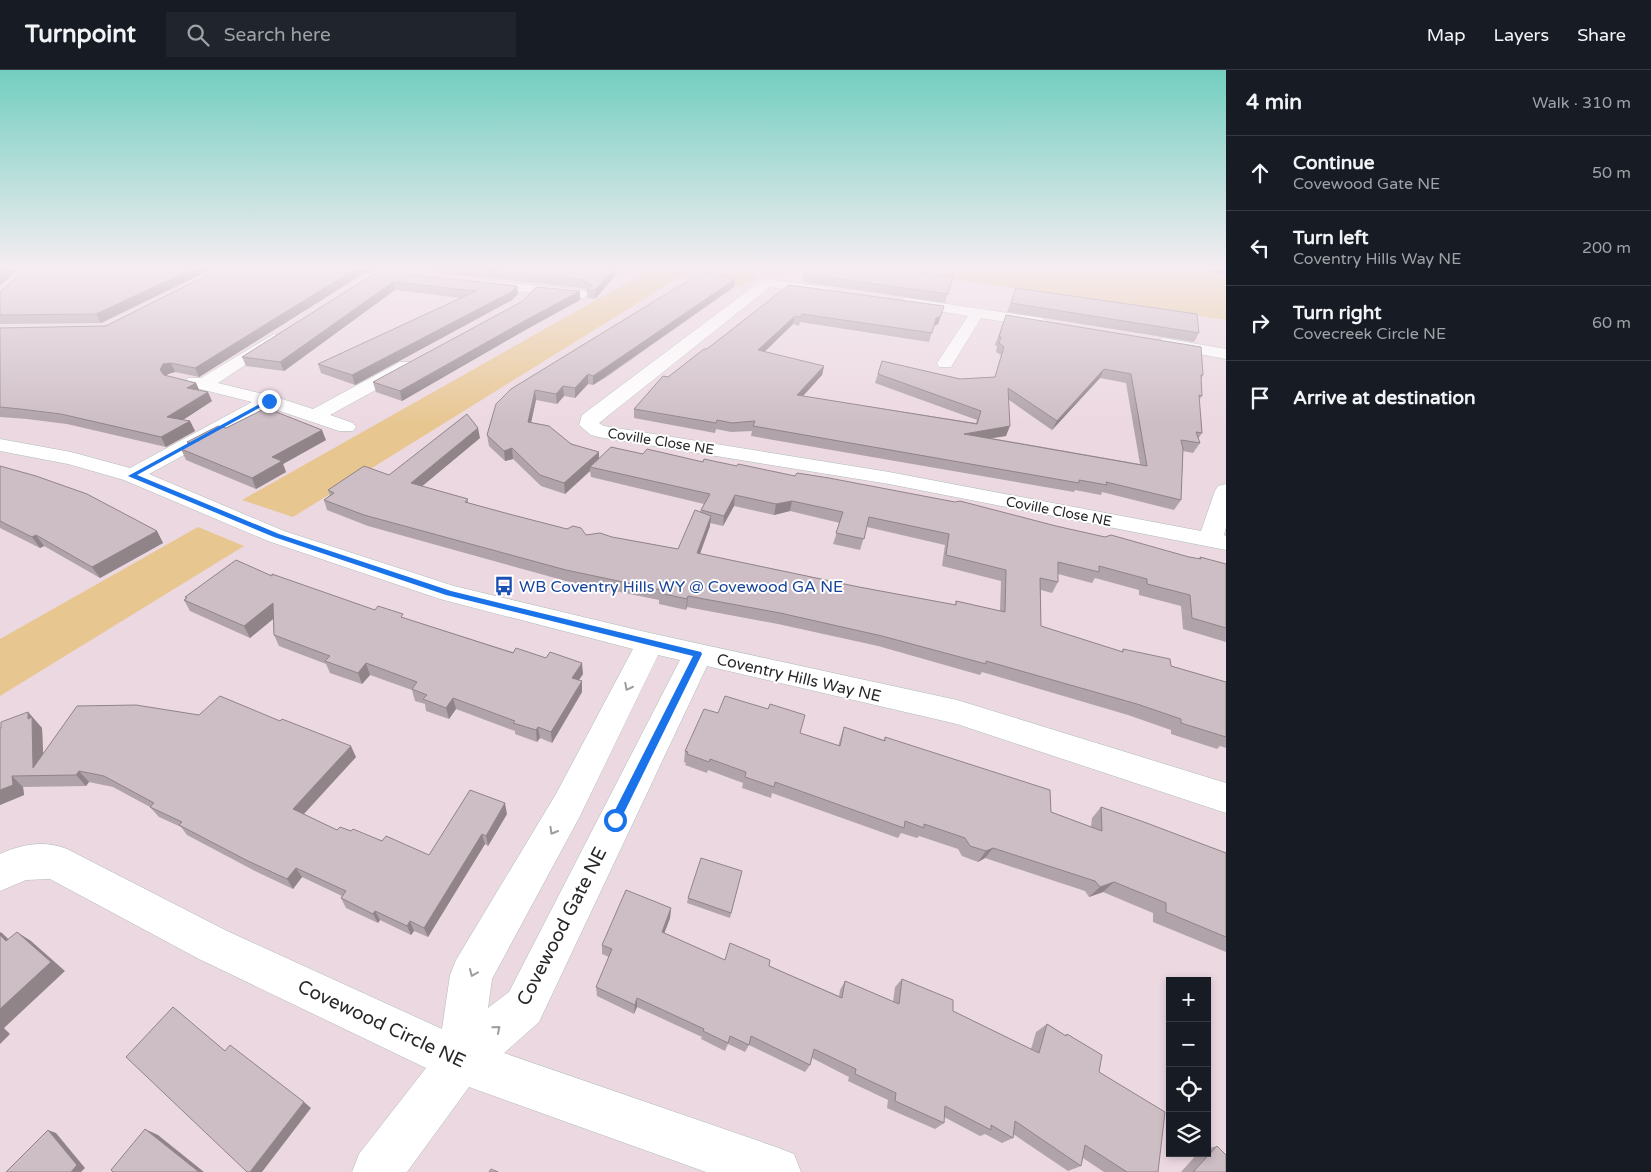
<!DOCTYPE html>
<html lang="en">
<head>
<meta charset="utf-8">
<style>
	:root { --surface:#171b24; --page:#20242c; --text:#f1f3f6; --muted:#9ea1a6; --line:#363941 }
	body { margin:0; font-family:"Varela Round",sans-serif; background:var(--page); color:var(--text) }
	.controls { position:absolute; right:15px; bottom:15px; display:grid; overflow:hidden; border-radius:0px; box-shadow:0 2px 8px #0003 }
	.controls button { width:45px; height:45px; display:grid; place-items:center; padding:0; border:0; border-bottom:1px solid var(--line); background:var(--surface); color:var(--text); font:25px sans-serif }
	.stop { position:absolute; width:15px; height:15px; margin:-11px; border:4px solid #1a73e8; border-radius:50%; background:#fff }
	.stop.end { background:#1a73e8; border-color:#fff; box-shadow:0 1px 5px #0008 }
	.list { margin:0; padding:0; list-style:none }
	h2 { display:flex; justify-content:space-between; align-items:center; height:65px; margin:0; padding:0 20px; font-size:21px }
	h2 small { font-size:16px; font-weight:400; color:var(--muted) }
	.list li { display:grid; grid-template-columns:32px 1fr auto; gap:15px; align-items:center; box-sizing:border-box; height:75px; padding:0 20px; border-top:1px solid var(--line) }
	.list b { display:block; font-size:19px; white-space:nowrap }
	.list p { margin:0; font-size:16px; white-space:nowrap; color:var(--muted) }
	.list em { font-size:16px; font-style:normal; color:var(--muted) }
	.icon { flex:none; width:28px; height:28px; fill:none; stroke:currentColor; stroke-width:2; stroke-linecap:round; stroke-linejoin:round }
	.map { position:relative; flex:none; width:1226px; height:1102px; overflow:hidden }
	header { display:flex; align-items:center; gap:30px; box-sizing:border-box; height:70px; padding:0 25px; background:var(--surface); border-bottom:1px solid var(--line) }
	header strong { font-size:24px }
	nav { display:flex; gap:28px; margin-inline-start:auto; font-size:18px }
	.search { width:350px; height:45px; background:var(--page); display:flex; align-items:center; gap:12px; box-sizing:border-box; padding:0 18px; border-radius:0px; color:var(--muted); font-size:19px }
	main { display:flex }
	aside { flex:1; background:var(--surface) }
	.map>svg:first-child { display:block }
	.green { fill:#e7c690 }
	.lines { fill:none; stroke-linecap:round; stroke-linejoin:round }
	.minor-casing { stroke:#acbdba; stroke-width:1 }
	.highway-casing { stroke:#fff; stroke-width:1 }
	.minor { fill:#fff; fill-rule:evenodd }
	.highway { fill:#ff50b9; fill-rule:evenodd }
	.wall { fill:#b0a3a9; fill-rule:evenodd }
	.shaded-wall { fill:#908489 }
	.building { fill:#cdbdc4; stroke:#908489; fill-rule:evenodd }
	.oneway { stroke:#9e9e9e }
	.route { fill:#1a73e8 }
	.labels { text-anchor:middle; stroke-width:4; stroke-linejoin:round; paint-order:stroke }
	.far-street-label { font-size:14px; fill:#282828; stroke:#fff }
	.transit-label { font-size:16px; fill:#164399; stroke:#fff; text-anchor:start }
	.street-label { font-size:16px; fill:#282828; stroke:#fff }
	.near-street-label { font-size:19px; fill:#282828; stroke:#fff }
</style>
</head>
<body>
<header>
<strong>Turnpoint</strong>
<div class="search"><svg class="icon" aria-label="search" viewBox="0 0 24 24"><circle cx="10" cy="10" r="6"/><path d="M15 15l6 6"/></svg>Search here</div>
<nav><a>Map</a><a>Layers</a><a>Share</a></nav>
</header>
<main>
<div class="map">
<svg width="1226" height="1102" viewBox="0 0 1226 1102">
	<rect width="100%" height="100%" fill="#ecd8e1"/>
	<path class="green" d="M651 199H743L757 210 746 212 741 217 683 205 293 447 242 430Z
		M885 199H1226V250Z
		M198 457 244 476 0 626V569Z"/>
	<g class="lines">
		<defs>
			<path id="minor" d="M373 199H389L373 212H363L361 209Z
				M767 209 825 217 832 221 825 225 770 217 599 353 604 356 889 402 1201 461 1215 421 1218 416 1226 414V457L1224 465 1226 466V480L889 414 598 367 591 365 579 355 582 345 762 210Z
				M481 210 583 220 590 224 583 228 476 217 474 214Z
				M907 228 1042 248 1050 253 1042 258 981 248 951 297H939L937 293 968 246 902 235 900 232 902 229Z
				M274 264 280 266 282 269 280 272 218 313 276 327 313 339 400 292H412L415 296 412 300 330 345 353 353 356 357 353 361H339L271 338 149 404 284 461 454 516 650 563 957 630 1226 713V743L957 654 707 596 539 952 504 983 776 1077 794 1084 801 1102H706L469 1017 407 1102H352L359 1084 426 998 199 889 50 809 26 810 0 821V784C22 774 44 770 67 779L227 861 442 959 450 905 456 890 556 724 633 579 440 529 268 471 124 410 68 394 0 381V369L71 382 130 398 252 332 188 316 185 312 188 308H201ZM658 585 680 590 509 922 488 938 492 909 580 746Z
				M1163 268 1226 279V289L1157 276 1155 273Z"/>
			<path id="highway" d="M1208 199H1226V205L1209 202Z"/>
		</defs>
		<use href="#minor" class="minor-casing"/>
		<use href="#highway" class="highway-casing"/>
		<use href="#minor" class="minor"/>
		<use href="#highway" class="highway"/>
	</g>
	<path class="wall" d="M26 199H212L101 253 0 254V222Z
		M219 199H383L363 204 199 307 175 302 168 304 166 306 196 313 199 320 212 331 183 350 190 351 195 361 166 377 67 354 27 349 0 347V258L106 256Z
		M402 199H621L595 229 587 228V220L583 218Z
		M803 204 953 207 945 233 802 212Z
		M372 205 517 216 518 224 512 230 355 315 321 303 318 294 461 228 395 220 284 301 246 296 242 287Z
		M789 215 944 236 938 254 934 256 929 272 800 252 799 256 793 254 764 282 824 296 822 305 802 326 976 353 977 350 875 313 882 291 960 309 995 307 1001 285 996 282 997 276 995 275 1006 245 1203 305 1201 309 1202 326 1199 330 1202 363 1198 369 1200 373 1193 383 1183 381 1181 430 1174 440 1102 422 1101 425 1075 420 1074 422 751 366 752 361 731 362 716 359 715 363 634 348V339L668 307 707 279ZM1100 308 1126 313 1140 394 991 368 1006 366 1009 330 1052 360Z
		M734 217 605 308 593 315 588 314 575 328 564 326 557 334 536 330 531 352 599 388 643 384 737 396 795 406 1056 456 1189 487 1199 489 1200 487 1226 494V572L1183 559 1181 536 1139 525V520L1095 508 1092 513 1058 504V512L1052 523 1041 520V556L1121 582 1123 579 1171 596 1226 612V678L1220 676 1217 679 1171 664V660L1128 645 982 602 980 605 878 576 778 554 687 537 686 540 659 534V530L566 511 368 456 327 440 324 430 330 425 328 420 389 405 480 368 422 416 468 429V433L586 465 612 467 678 479 700 442 704 434 591 407 590 401 565 424 541 416 513 389 505 391 489 376 487 365 496 334ZM734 436 774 445 790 441 840 453 833 474 860 480 867 457 945 475 942 496 1001 511 1000 541 956 531 955 535 859 517 700 484 710 456V453L723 456Z
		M1016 218 1199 263 1194 272 1007 242Z
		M580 221V230L527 259 402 331 376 322 373 312Z
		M226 358 326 370 283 394 286 402 256 419 186 390 181 379 188 375 187 372Z
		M0 396 157 461 163 473 100 508 44 476 40 478 0 458Z
		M272 506 375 540 404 548 583 604 579 610 582 611V622L552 673 540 668 537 672 515 664V661L456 639 449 649 426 641 425 634 415 631 412 620 370 605 362 614 330 603 326 594 279 576 274 565 273 549 250 568 190 541 184 530 186 528 185 527Z
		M28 642 42 658 43 685 356 687 304 744 337 760 351 761 429 785 507 744 488 776 485 774 428 867 414 861 411 865 380 850 378 853 346 838 341 828 342 826 302 807 293 819 255 801 187 765 181 757 159 747 150 737 113 717 89 712 86 716 23 717 24 725 0 735V658Z
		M718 643 800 663 838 676 844 657 884 670 885 667 1051 742 1091 757 1092 748 1101 737 1226 783V882L1153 852V843L1103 822 1089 827 1085 821 985 788 978 792 962 786 958 779 919 766 917 768 901 763 898 768 772 723 771 728 742 718 743 713 708 700 707 703 685 695 686 693 684 692 685 681Z
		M742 801 730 848 687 833 688 828Z
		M671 838 670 848 664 863 725 890 769 896 839 926 840 920 845 911 893 932 895 917 902 909 953 941 1031 979 1036 962 1047 954 1065 965 1067 964 1099 1002 1158 1102H1104L1083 1088 1081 1096 1068 1101 1013 1064V1068L1002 1073 985 1064 980 1066 944 1047V1053L935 1059 887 1038 888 1030 848 1011 849 1007 812 988 810 995 805 1002 749 975 745 982 728 974 725 981 701 969 702 967 637 937 634 944 597 926 596 917 609 887 602 884V875Z
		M1217 1076 1226 1102H1181L1198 1083H1207V1079Z"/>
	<path class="shaded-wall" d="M5 199H19L0 216V203Z
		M192 199H212L101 253 96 244Z
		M355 199H383L363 204 199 307 195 298Z
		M614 199H621L595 229V220Z
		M735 209 734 217 593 315V306Z
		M393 212 395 220 284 301 280 292Z
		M517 216 518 224 512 230 355 315 352 305Z
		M580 221V230L527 259 402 331 400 321 526 250Z
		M795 246 793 254 757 289 758 280Z
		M941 246 938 254 934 256 936 248Z
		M171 293 175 302 168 304 164 309 160 300 163 294Z
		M824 296 822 305 795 335 797 325Z
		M1104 299 1100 308 1052 360 1057 351Z
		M588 304V314L575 328V318Z
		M196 313 200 322 187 318Z
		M563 316 564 326 557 334 556 324Z
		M535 320 536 330 529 362 528 352Z
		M208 322 212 331 172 357 167 347Z
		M190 351 195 361 166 377 161 367Z
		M1010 356 1006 366 960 373 964 364Z
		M478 358 480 368 414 423 411 413Z
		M322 360 326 370 283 394 286 402 256 419 252 408 272 387Z
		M512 378 513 389 505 391 504 381Z
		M599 382V393L590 397V401L565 424 564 413Z
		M735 425 734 436 723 456 724 446Z
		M792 431 790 441 774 445 776 434Z
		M711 446 710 456 696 494 697 483Z
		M157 461 163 473 100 508 92 497Z
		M36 465 44 476 40 478 32 467Z
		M688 526 687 537 686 540 687 529Z
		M273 533 278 545 250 568 244 556Z
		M366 593 370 605 362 614 358 603Z
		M582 593 583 604 573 619 572 608Z
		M582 611V622L552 673 551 662Z
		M453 628 456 639 449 649 446 638Z
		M28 642 42 658 44 706 33 698Z
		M538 657 540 668 537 672 536 660Z
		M351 676 356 687 299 749 293 739Z
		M79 701 89 712 86 716 76 705Z
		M12 706 23 717 24 725 0 735V720Z
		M505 733 507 744 488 776 486 766Z
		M482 764 485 774 428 867 424 858Z
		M993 778 985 788 978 792 986 781Z
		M296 798 302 807 293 819 287 809Z
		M1114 812 1103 822 1089 827 1100 817Z
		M671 838 670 848 661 872 662 862Z
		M375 841 380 850 378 853 373 844Z
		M410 851 414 861 411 865 407 856Z
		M0 862 2 863 21 881 6 871 0 865Z
		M17 862 31 871 65 901 4 958 10 964 0 974V939Z
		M637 928V937L634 944 635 935Z
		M304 1032 311 1038 262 1102H250Z
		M145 1059 158 1065 204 1102H199Z
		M48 1060 56 1063 85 1098 81 1102H71Z"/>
	<path class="building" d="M0 199H5L0 203Z
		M26 199H192L96 244 0 245V222Z
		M219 199H355L195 298 171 293 163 294 160 300 164 305 196 313 187 318 208 322 167 347 190 351 161 367 61 344 20 339 0 337V258L106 256Z
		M478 199H614L595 220H587L592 215 583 210Z
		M809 199H893L953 207 948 224 803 204Z
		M387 202 517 216 511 222 352 305 318 294 476 221 393 212 280 292 242 287 372 205Z
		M702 202 735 209 605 298 593 306 588 304 575 318 563 316 556 324 535 320 528 352 549 356 571 374 599 382 564 413 540 405 512 378 504 381 487 365 496 334 511 319Z
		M789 215 944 236 941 246 936 248 932 263 802 244 801 247 795 246 758 280 824 296 797 325 977 354 981 341 878 304 882 291 960 309 995 307 1004 277 999 273 1001 267H999L1006 245 1201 277 1203 305H1201L1202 326 1199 325 1202 363 1196 362 1200 373 1181 370 1183 379 1181 430 1106 412 1107 415 1079 410V413L753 356 755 351 732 353 717 350 716 353 634 339 663 306 668 307 704 279H707ZM1104 299 1131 304 1147 396 964 364 1010 356 1008 318 1057 351Z
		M536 217 580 221 526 250 400 321 373 312 523 231Z
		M1016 218 1197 244 1199 263 1011 233Z
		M266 338 322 360 272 387 282 391 252 408 181 379 192 373 187 372 218 356 226 358Z
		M467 344 478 358 411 413 468 429 465 432 509 444 567 459 573 456 581 458 586 465 600 463 612 467 678 479 695 440 711 446 697 483 859 517 956 535V531L1005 542 1006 500 946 485 949 464 869 447 864 469 836 463 843 442 792 431 776 434 735 425 724 446 701 440 710 424 590 397 611 377 643 384 647 379 703 392 704 389 737 396 738 394 795 406 797 403 829 408 955 432 960 431 1056 456 1105 467 1111 465 1189 487 1201 489 1200 487 1226 494V558L1192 548 1190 525 1147 514V509L1099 496V502L1058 492V512L1040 508 1041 556 1123 582V579L1170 589 1171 596 1226 612V667L1181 653V649L1137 634 986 591V594L882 566 780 543 688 526 687 529 660 523 661 520 566 500 364 445 324 430 334 423 328 420 364 396 389 405Z
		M0 396 36 406 87 424 157 461 92 497 36 465 32 467 0 451Z
		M236 490 272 506V504L375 540 378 536 403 544 401 547 513 583 516 578 546 588 550 582 582 593 572 608 582 611 551 662 538 657 536 660 513 653 515 651 453 628 446 638 423 629 427 625 412 619 417 612 366 593 358 603 325 591 330 586 274 565 273 533 244 556 184 530 187 528 185 527Z
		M220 626 280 651 282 649 351 676 293 739 337 760 340 757 351 761 353 759 382 771 386 766 429 785 470 720 505 733 486 766 482 764 424 858 410 851 407 856 375 841 373 844 341 828 346 821 296 798 287 809 248 791 179 755 182 752 150 737 154 733 104 706 79 701 76 705 12 706 13 715 0 720V658H1V652L28 642V649L32 647 33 698 77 636 136 635 199 645Z
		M725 626 768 639 770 634 805 645 800 663 840 676 844 657 885 671V667L1050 720 1051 742 1102 761 1101 737 1144 752 1226 783V867L1166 842V833L1114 812 1100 817 1095 811 993 778 986 781 970 776 965 768 924 754V758L905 751 904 758 775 712 774 717 745 707 746 702 710 689 709 692 687 684 688 682 685 681 704 639 718 643Z
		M701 788 742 801 731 843 688 828Z
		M626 820 671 838 662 862 725 890 730 873 770 890 769 896 842 928 845 911 899 934 902 909 953 930V941L1039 983 1047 954 1066 966 1067 964 1102 985 1099 1002 1165 1042 1158 1102H1127L1085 1075 1081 1096 1015 1051 1013 1068 991 1055V1060L945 1036 944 1053 895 1031 896 1023 855 1004 856 999 814 979 810 995 751 966 749 975 730 966 728 973 703 961 704 959 637 928 635 935 596 917 612 879 602 875Z
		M17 862 51 892 0 939V865L6 871Z
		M173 937 225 981 230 975 304 1032 250 1102H247L126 987Z
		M145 1059 199 1102H113L111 1100Z
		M48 1060 77 1095 71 1102H6Z
		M1217 1076 1226 1085V1102H1193Z
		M491 1099 498 1102H489Z"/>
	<defs><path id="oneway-chevron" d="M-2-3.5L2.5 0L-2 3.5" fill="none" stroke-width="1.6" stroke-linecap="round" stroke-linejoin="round" transform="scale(1.25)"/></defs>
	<g class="oneway">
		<use href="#oneway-chevron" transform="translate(628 617) rotate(117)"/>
		<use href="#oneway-chevron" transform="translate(553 761) rotate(120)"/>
		<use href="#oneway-chevron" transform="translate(473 903) rotate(113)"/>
		<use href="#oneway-chevron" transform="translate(497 959) rotate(-40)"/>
	</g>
	<linearGradient id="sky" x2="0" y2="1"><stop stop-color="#72cec0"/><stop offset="0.56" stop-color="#f6edf2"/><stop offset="1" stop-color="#f6edf2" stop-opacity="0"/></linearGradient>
	<rect width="1226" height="354" fill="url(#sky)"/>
	<path class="route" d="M267 330 272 331 137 405 279 464 451 521 701 582 702 584 619 753 615 754 610 750 693 586 446 525 274 467 128 406Z"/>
	<defs>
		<symbol id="bus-bare" viewBox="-9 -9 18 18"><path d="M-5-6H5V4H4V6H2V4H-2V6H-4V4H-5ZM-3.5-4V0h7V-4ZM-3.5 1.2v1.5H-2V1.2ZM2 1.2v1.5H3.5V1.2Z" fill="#1a4fb4" stroke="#fff" stroke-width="2.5" paint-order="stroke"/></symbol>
	</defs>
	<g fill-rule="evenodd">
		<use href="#bus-bare" x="490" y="502" width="28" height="28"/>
	</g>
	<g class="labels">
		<g class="far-street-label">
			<text transform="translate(661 371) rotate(9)" y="5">Coville Close NE</text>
			<text transform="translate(1059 441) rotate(11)" y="5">Coville Close NE</text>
		</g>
		<g class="transit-label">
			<text x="519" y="522">WB Coventry Hills WY @ Covewood GA NE</text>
		</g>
		<g class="street-label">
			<text transform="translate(799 607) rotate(13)" y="6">Coventry Hills Way NE</text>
		</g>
		<g class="near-street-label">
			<text transform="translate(561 856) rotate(-63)" y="7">Covewood Gate NE</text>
			<text transform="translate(382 953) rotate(25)" y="7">Covewood Circle NE</text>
		</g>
	</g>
</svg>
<div class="controls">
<button>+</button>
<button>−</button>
<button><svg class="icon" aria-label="locate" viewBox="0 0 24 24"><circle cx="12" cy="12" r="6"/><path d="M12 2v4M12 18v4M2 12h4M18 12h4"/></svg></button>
<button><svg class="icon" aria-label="layers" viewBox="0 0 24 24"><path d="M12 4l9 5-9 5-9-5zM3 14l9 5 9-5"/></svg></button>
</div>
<div class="stop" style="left:615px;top:750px"></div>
<div class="stop end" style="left:269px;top:331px"></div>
</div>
<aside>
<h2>4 min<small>Walk · 310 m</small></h2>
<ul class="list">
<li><svg class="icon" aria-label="ahead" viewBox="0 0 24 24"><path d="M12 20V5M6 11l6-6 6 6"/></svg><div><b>Continue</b><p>Covewood Gate NE</p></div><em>50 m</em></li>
<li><svg class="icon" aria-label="left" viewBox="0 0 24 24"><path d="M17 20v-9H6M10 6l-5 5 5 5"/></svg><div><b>Turn left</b><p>Coventry Hills Way NE</p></div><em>200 m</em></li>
<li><svg class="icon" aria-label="right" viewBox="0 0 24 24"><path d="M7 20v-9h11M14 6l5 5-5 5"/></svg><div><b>Turn right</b><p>Covecreek Circle NE</p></div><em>60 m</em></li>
<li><svg class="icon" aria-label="arrive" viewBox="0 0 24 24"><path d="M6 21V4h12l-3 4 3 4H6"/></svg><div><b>Arrive at destination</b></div></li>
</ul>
</aside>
</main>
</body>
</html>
